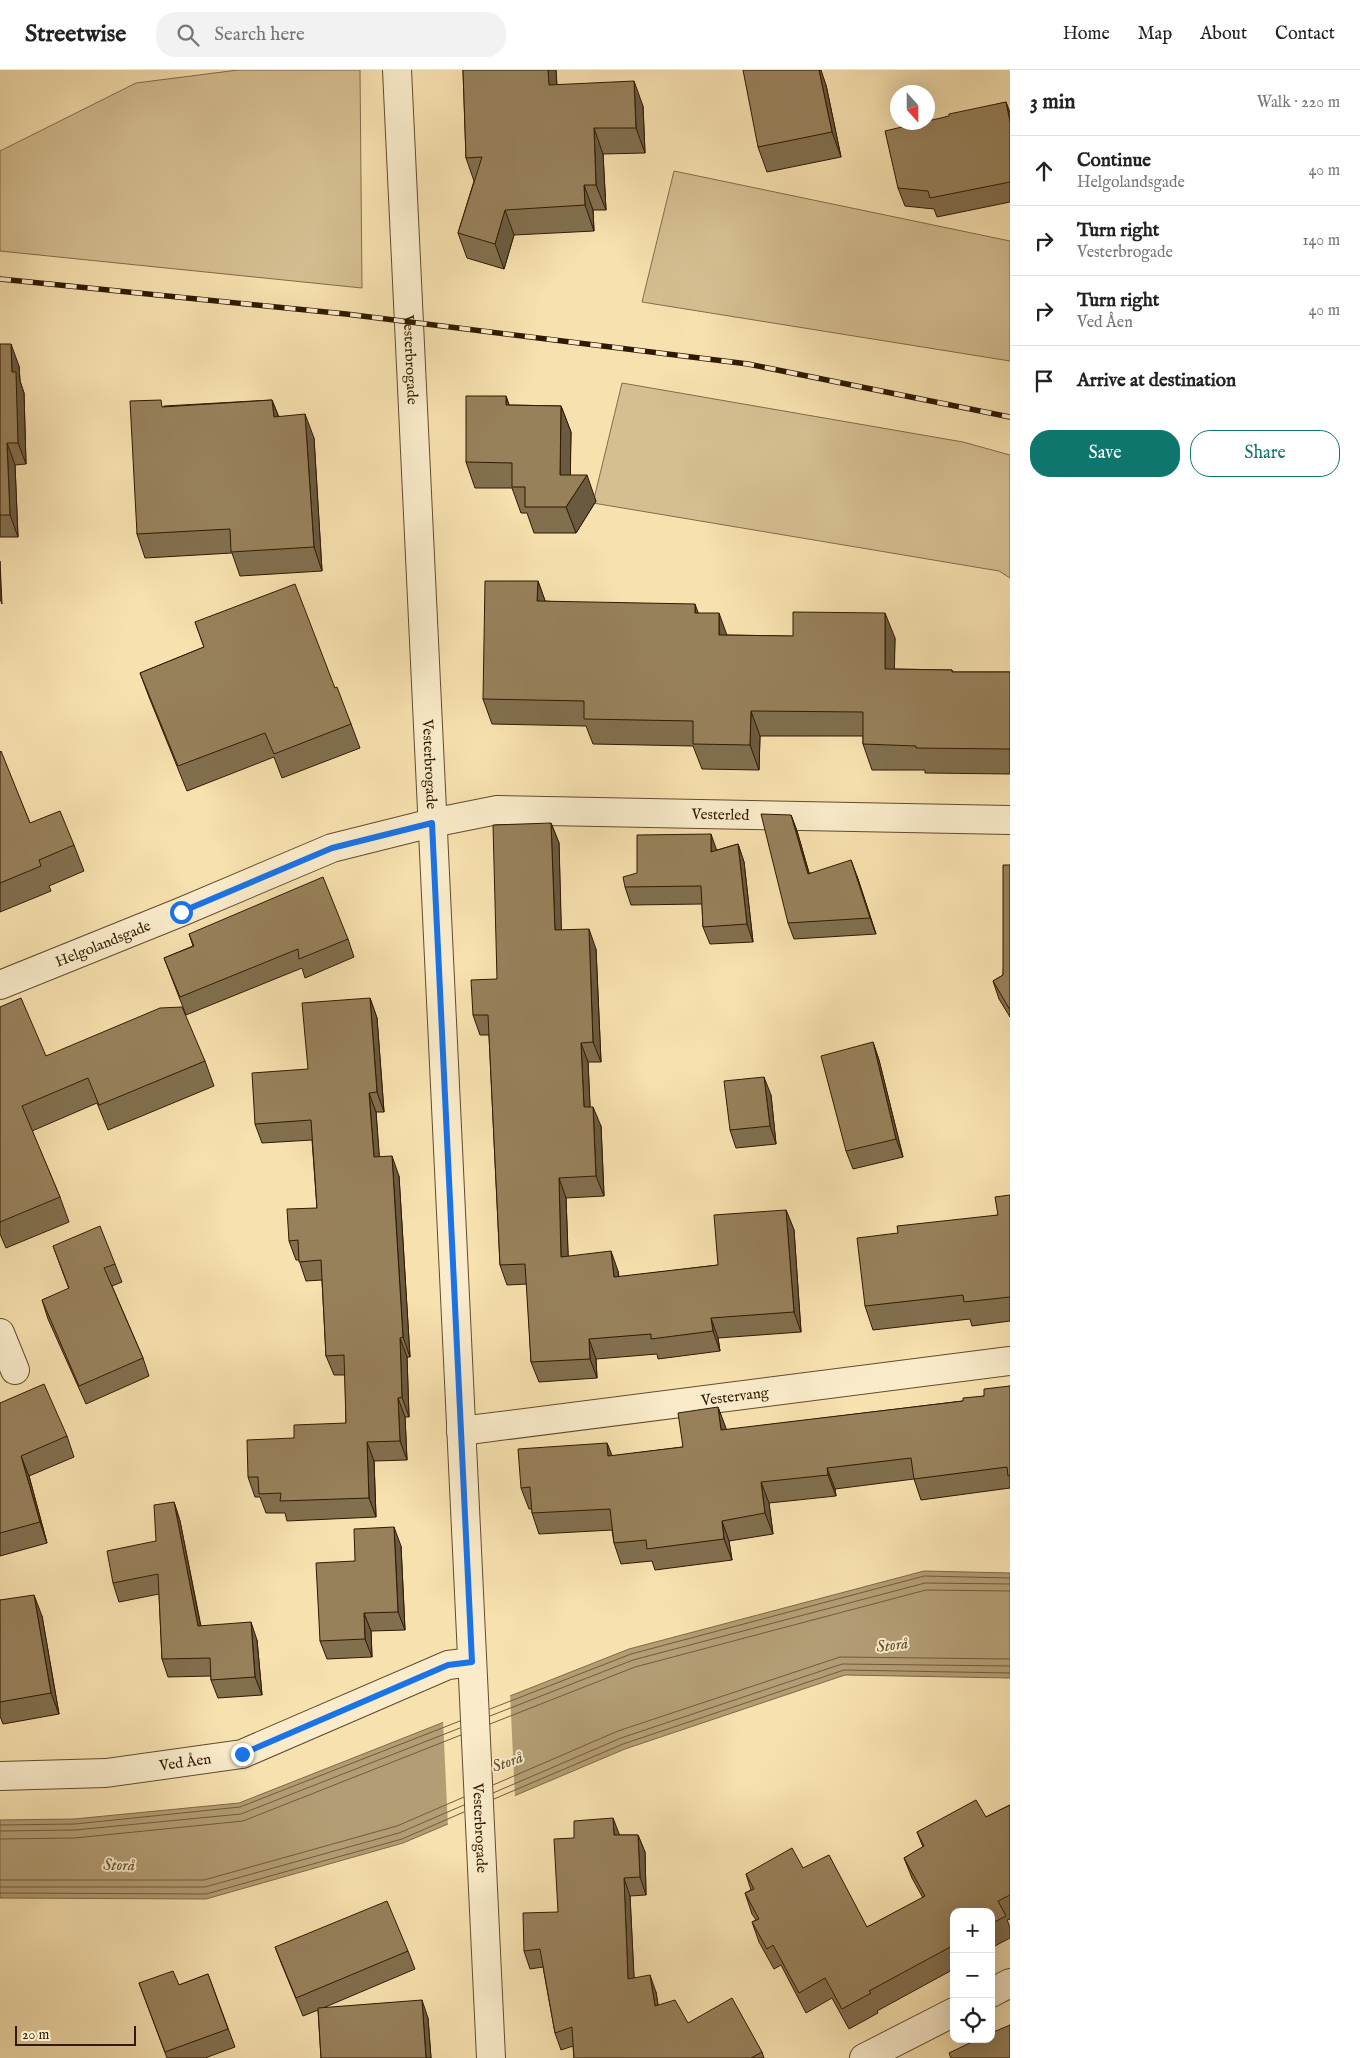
<!DOCTYPE html>
<html lang="en">
<head>
<meta charset="utf-8">
<style>
	:root { --surface:#fff; --page:#f2f2f2; --text:#222; --muted:#767676; --line:#e0e0e0; --accent:#0f766e }
	body { margin:0; font-family:"IM FELL English",serif; background:var(--page); color:var(--text) }
	.controls { position:absolute; right:15px; bottom:15px; display:grid; overflow:hidden; border-radius:10px; box-shadow:0 5px 20px #0002 }
	.controls button { width:45px; height:45px; display:grid; place-items:center; padding:0; border:0; border-bottom:1px solid var(--line); background:var(--surface); color:var(--text); font:25px sans-serif }
	.compass { position:absolute; left:890px; top:15px; width:45px; height:45px; border-radius:50%; background:var(--surface); box-shadow:0 5px 20px #0002; rotate:159deg }
	.scale { position:absolute; left:15px; bottom:12px; width:121px; box-sizing:border-box; padding-left:5px; border:2px solid #301900; border-top:0; font-size:14px; line-height:18px; white-space:nowrap; color:#301900; -webkit-text-stroke:4px #faeccb; paint-order:stroke }
	.stop { position:absolute; width:15px; height:15px; margin:-11px; border:4px solid #1a73e8; border-radius:50%; background:#fff }
	.stop.end { background:#1a73e8; border-color:#fff; box-shadow:0 1px 5px #0008 }
	.list { margin:0; padding:0; list-style:none }
	h2 { display:flex; justify-content:space-between; align-items:center; height:65px; margin:0; padding:0 20px; font-size:21px }
	h2 small { font-size:16px; font-weight:400; color:var(--muted) }
	.list li { display:grid; grid-template-columns:32px 1fr auto; gap:15px; align-items:center; box-sizing:border-box; height:70px; padding:0 20px; border-top:1px solid var(--line) }
	.list b { display:block; font-size:19px; white-space:nowrap }
	.list p { margin:0; font-size:16px; white-space:nowrap; color:var(--muted) }
	.list em { font-size:16px; font-style:normal; color:var(--muted) }
	.actions { display:flex; gap:10px; padding:15px 20px }
	.actions a { flex:1; padding:11px 0; border:1px solid var(--accent); border-radius:20px; text-align:center; font-size:18px; color:var(--accent) }
	.actions .main { background:var(--accent); color:#fff }
	.icon { flex:none; width:28px; height:28px; fill:none; stroke:currentColor; stroke-width:2; stroke-linecap:round; stroke-linejoin:round }
	.map { position:relative; flex:none; width:1010px; height:1988px; overflow:hidden }
	header { display:flex; align-items:center; gap:30px; box-sizing:border-box; height:70px; padding:0 25px; background:var(--surface); border-bottom:1px solid var(--line) }
	header strong { font-size:24px }
	nav { display:flex; gap:28px; margin-inline-start:auto; font-size:18px }
	.search { width:350px; height:45px; background:var(--page); display:flex; align-items:center; gap:12px; box-sizing:border-box; padding:0 18px; border-radius:20px; color:var(--muted); font-size:19px }
	main { display:flex }
	aside { flex:1; background:var(--surface) }
	.map>svg:first-child { display:block }
	.green { fill:#d5bf91; stroke:#826c48 }
	.water { fill:#b39d74; stroke:#7f6846 }
	.pier { fill:#f7e1af }
	.lines { fill:none; stroke-linecap:round; stroke-linejoin:round }
	.shore { stroke:#725b3a; stroke-width:1 }
	.minor-casing { stroke:#624b2c; stroke-width:30 }
	.minor { stroke:#faeccb; stroke-width:28 }
	.rail-casing { stroke:#301900; stroke-width:5.5 }
	.rail { stroke:#faeccb; stroke-width:4; stroke-dasharray:11; stroke-linecap:butt }
	.wall { fill:#826f4e; stroke:#301900 }
	.shaded-wall { fill:#6a5a40; stroke:#301900 }
	.building { fill:#97815b; stroke:#301900 }
	.route { stroke:#1a73e8; stroke-width:6 }
	.labels { text-anchor:middle; stroke-width:4; stroke-linejoin:round; paint-order:stroke }
	.street-label { font-size:15px; fill:#301900; stroke:#faeccb }
	.water-label { font-size:16px; font-style:italic; fill:#644e2e; stroke:#faeccb }
</style>
</head>
<body>
<header>
<strong>Streetwise</strong>
<div class="search"><svg class="icon" aria-label="search" viewBox="0 0 24 24"><circle cx="10" cy="10" r="6"/><path d="M15 15l6 6"/></svg>Search here</div>
<nav><a>Home</a><a>Map</a><a>About</a><a>Contact</a></nav>
</header>
<main>
<div class="map">
<svg width="1010" height="1988" viewBox="0 0 1010 1988">
	<rect width="100%" height="100%" fill="#f7e1af"/>
	<filter id="stains"><feTurbulence type="fractalNoise" baseFrequency=".004" numOctaves="4"/><feColorMatrix values="0 0 0 0 .2 0 0 0 0 .09 0 0 0 0 .02 0 0 0 .5 -.17"/></filter>
	<radialGradient id="worn" r=".72"><stop offset=".6" stop-color="#630" stop-opacity="0"/><stop offset="1" stop-color="#630" stop-opacity=".3"/></radialGradient>
	<path class="green" d="M238 0H360L362 218 0 181V81L136 13Z
		M674 101 1010 171V291L642 232Z
		M622 313 963 372 1010 385V508L999 501 593 433Z"/>
	<path class="water" d="M924 1501 1010 1503V1608L845 1605 625 1679 403 1773 206 1829 0 1828V1750L74 1749 239 1733 629 1579Z"/>
	<path class="pier" d="M510 1623 515 1728 448 1757 443 1650Z"/>
	<g class="lines">
		<path class="shore" d="M490 1639 631 1584 924 1506 1010 1508
			M490 1646 633 1590 925 1513 1010 1514
			M490 1654 635 1597 926 1520 1010 1521
			M493 1715 618 1661 840 1587 1010 1589
			M493 1723 621 1668 842 1594 1010 1596
			M494 1729 623 1674 844 1600 1010 1603
			M0 1755 75 1754 240 1737 460 1651
			M0 1761 75 1760 241 1744 460 1658
			M0 1769 75 1768 243 1751 461 1665
			M0 1810H204L397 1756 464 1727
			M0 1817H205L399 1763 464 1735
			M0 1823 206 1824 402 1769 464 1742"/>
		<defs>
			<g id="minor">
				<path id="s1" d="M397 0 491 1988"/>
				<path id="s2" d="M0 915 181 842 332 778 432 753 497 740 1010 750"/>
				<path d="M0 1263 15 1300"/>
				<path id="s3" d="M461 1361 1010 1291"/>
				<path id="s4" d="M0 1706 106 1703 242 1684 448 1595 472 1592"/>
				<path d="M991 1923 1010 1913"/>
				<path d="M864 1988 954 1942"/>
			</g>
		</defs>
		<use href="#minor" class="minor-casing"/>
		<use href="#minor" class="minor"/>
		<defs>
			<path id="rail" d="M0 209 346 244 748 294 1010 347"/>
		</defs>
		<use href="#rail" class="rail-casing"/>
		<use href="#rail" class="rail"/>
	</g>
	<path class="wall" d="M463 0H556L557 15 643 36 645 83 603 84 606 140H593L594 161 514 165 504 199 467 188 458 163 474 111 466 88Z
		M826 15 841 87 767 102 758 77Z
		M1006 32 1010 43V132L937 147 934 139 905 136 898 118 949 46Z
		M0 274 19 296 20 311 24 323 26 394 15 395 18 467H0Z
		M506 326 509 335 561 336 571 362 570 405 596 431 576 463H534L527 443H521L512 418H475L466 392Z
		M272 330 279 347 314 368 322 501 240 506 232 483 145 488 137 464 164 336Z
		M538 511 545 531 699 543 727 565 895 568 894 599 952 600 953 602H1010V704L925 703V700H872L863 674V666H760L759 700 702 699 693 676 593 674 586 656 492 654 483 629Z
		M195 552 335 618 351 654 360 678 282 708 274 687 187 721 149 627 140 603 204 577Z
		M0 682 30 753 74 775 84 801 49 816 51 821 0 842Z
		M791 745 797 761 809 803 857 806 876 864 794 869 788 853Z
		M551 753 559 773 561 860 596 879 601 992H588L590 1037 601 1056 604 1126 566 1128 568 1186 618 1201 619 1207 718 1195 786 1140 794 1160 801 1262 718 1268 720 1281 658 1289 657 1284 596 1289 597 1308 539 1312 531 1292 527 1214 507 1215 500 1195 489 965H480L473 945 497 909Z
		M738 774 744 792 753 872 710 874 703 857 702 834 631 835 625 817 717 780Z
		M1010 795V947L999 929 993 911 1003 905Z
		M189 864 348 869 354 887 305 908 302 898 186 945 164 888 193 876Z
		M370 928 377 948 384 1042H376L379 1087 399 1106 410 1287H407L409 1347H405L407 1390 374 1391 376 1447 287 1451 285 1443H266L260 1427H255L248 1407 294 1368 346 1353 345 1305H334L326 1286 322 1210 306 1211 299 1190H296L289 1171 317 1138 312 1070 262 1073 255 1054 308 999Z
		M0 937 46 986 205 991 214 1016 108 1060 97 1033 32 1061 60 1127 69 1152 6 1178 0 1164Z
		M873 972 879 990 903 1087 853 1099 846 1081Z
		M771 1025 776 1074 736 1078 730 1060Z
		M1010 1125V1251L972 1256 970 1249 873 1260 865 1236 898 1163 998 1145Z
		M53 1176 115 1194 122 1212 112 1216 143 1288 149 1306 86 1334 48 1249 42 1230 69 1219Z
		M1010 1316V1418L921 1430 914 1409 835 1419 836 1426 769 1433 773 1464 729 1471 732 1490 655 1500 652 1491 621 1494 614 1473 612 1460 539 1464 532 1443V1439H529L521 1418 607 1373 612 1386 683 1377 718 1337 726 1360 963 1331 984 1326Z
		M0 1333 67 1366 74 1387 29 1406 47 1473 0 1486Z
		M174 1432 180 1451 201 1556 257 1570 262 1625 218 1628 211 1610V1606L168 1607 162 1589 159 1524 119 1532 113 1513 156 1471Z
		M401 1476 405 1560 371 1561 372 1587 327 1589 320 1571 355 1491Z
		M0 1530 42 1546 59 1644 3 1654 0 1646Z
		M1010 1735V1849L1007 1850 1010 1857V1868L991 1878V1842H954V1899L877 1941 878 1943 849 1959 832 1928 806 1943 781 1895 774 1899 759 1872 752 1852 756 1850 752 1844 745 1823 751 1820 746 1804 803 1798 867 1857 923 1828 912 1808 904 1788 923 1777 917 1762 986 1747Z
		M620 1765H638L645 1782 646 1825 630 1826 634 1908 656 1922 658 1935 688 1953 762 1982 764 1988H574L573 1976 561 1980 555 1963 543 1897 530 1899 524 1881 558 1842Z
		M275 1877 408 1881 415 1899 323 1938 428 1948 431 1988H321L318 1940 303 1946 282 1895Z
		M208 1904 235 1977 205 1988H167L139 1913 179 1915Z"/>
	<path class="shaded-wall" d="M548 0H556L558 40 549 15Z
		M819 0H821L826 15 841 87 832 62Z
		M634 11 643 36 645 83 636 58Z
		M1006 32 1010 43V52Z
		M594 58 603 84 606 140 596 115Z
		M584 115 593 140 594 161 585 135Z
		M505 140 514 165 504 199 495 174Z
		M11 274 19 296 20 311 24 323 26 394 18 373 12 302Z
		M506 326 515 352 506 335Z
		M272 330 281 354 274 347Z
		M561 336 571 362 570 431 560 405Z
		M305 344 314 368 322 501 314 477Z
		M7 373 15 395 18 467 10 445Z
		M587 405 596 431 576 463 566 437Z
		M0 491 2 534 0 529Z
		M538 511 547 536 537 531Z
		M695 534 704 559 695 543Z
		M719 543 728 568 719 565Z
		M885 543 895 568 894 624 885 599Z
		M751 641 760 666 759 700 750 675Z
		M791 745 797 761 814 820 808 804Z
		M551 753 559 773 562 880 555 860Z
		M711 764 717 781 711 782Z
		M738 774 744 792 753 872 747 854Z
		M851 790 857 806 876 864 870 848Z
		M589 859 596 879 601 992 593 972Z
		M370 928 377 948 384 1042 377 1022Z
		M873 972 879 990 903 1087 896 1069Z
		M581 973 588 992 591 1057 584 1037Z
		M764 1007 771 1025 776 1074 770 1056Z
		M369 1023 376 1042 381 1107 374 1087Z
		M593 1037 601 1056 604 1126 596 1106Z
		M392 1086 399 1106 410 1287 403 1267Z
		M559 1108 566 1128 569 1207 561 1187Z
		M786 1140 794 1160 801 1262 794 1242Z
		M611 1181 618 1201 621 1227 614 1207Z
		M711 1248 718 1268 720 1281 713 1261Z
		M400 1268 407 1287 409 1347 402 1327Z
		M589 1269 596 1289 597 1308 590 1289Z
		M398 1328 405 1347 407 1390 400 1371Z
		M718 1337 726 1358 729 1381 721 1360Z
		M367 1372 374 1391 376 1447 369 1428Z
		M607 1373 615 1393 608 1386Z
		M21 1386 29 1406 47 1473 40 1452Z
		M827 1398 835 1419 836 1426 828 1405Z
		M761 1412 769 1433 773 1464 765 1443Z
		M174 1432 180 1451 204 1574 198 1556Z
		M722 1451 729 1471 732 1490 724 1469Z
		M394 1457 401 1476 405 1560 398 1542Z
		M34 1525 42 1546 59 1644 51 1623Z
		M364 1543 371 1561 372 1587 365 1569Z
		M251 1552 257 1570 262 1625 255 1607Z
		M613 1748 620 1766 614 1765Z
		M638 1765 645 1782 646 1825 640 1807Z
		M624 1808 630 1826 635 1927 628 1909Z
		M650 1905 656 1922 661 1954 655 1936Z
		M422 1930 428 1948 431 1988H426Z"/>
	<path class="building" d="M463 0H548L549 15 634 11 636 58H594L596 115H584L585 135 505 140 495 174 458 163 482 87 466 88Z
		M743 0H819L832 62 758 77Z
		M1006 32 1010 52V112L930 128 928 121 898 118 885 61 923 52H928V51L949 46V44Z
		M0 274H11L12 302H16L18 373H7L10 445H0Z
		M466 326H506V335L561 336 560 405H587L566 437H525V417H512V393L466 392Z
		M161 330 162 337 272 330 274 347 305 344 314 477 231 482 230 459 137 464 130 331Z
		M485 511H538L537 531 695 534V543H719V565L793 566V542L885 543V599L952 600V602H1010V679L916 678V676L863 674V642L751 641 750 675 693 674V651L584 649V631L483 629Z
		M295 514 335 618 337 617 351 654 274 684 265 663 178 696 140 603 204 577 195 552Z
		M1 681 30 753 60 741 74 775 39 790 41 796 0 813V682Z
		M761 744 791 745 808 804 851 790 870 848 788 853Z
		M551 753 555 860 589 859 593 972 581 973 584 1037H593L596 1106 559 1108 561 1187 611 1181 614 1207 718 1195 714 1145 786 1140 794 1242 711 1248 713 1261 651 1269V1264L589 1269 590 1289 531 1292 525 1194 500 1195 488 945H473L471 910 497 909 493 755Z
		M711 764V782L738 774 747 854 703 857 701 816 625 817 623 807 637 803V765Z
		M1003 795H1010V940L993 911 1003 905Z
		M323 807 348 869 299 889 298 879 180 927 164 888 194 876 189 864Z
		M21 928 46 986 160 938 182 937 205 991 99 1035 88 1008 22 1036 60 1127 0 1152V937Z
		M370 928 377 1022 369 1023 374 1087 392 1086 403 1267 400 1268 402 1327 398 1328 400 1371 367 1372 369 1428 280 1431 281 1423 259 1424 258 1407H248L247 1370 294 1368V1355L346 1353 344 1285 326 1286 321 1190 299 1192 298 1170 289 1171 287 1139 317 1138 311 1050 255 1054 252 1003 308 999 302 933Z
		M873 972 896 1069 846 1081 821 986Z
		M764 1007 770 1056 730 1060 724 1011Z
		M1010 1125V1227L964 1232 963 1225 865 1236 857 1168 898 1163 897 1156 998 1145 995 1127Z
		M100 1156 115 1194 104 1198 143 1288 79 1316 42 1230 69 1218 53 1176Z
		M44 1314 67 1366 21 1386 40 1452 0 1463V1333Z
		M1010 1316V1405L1008 1406 1007 1397 914 1409 911 1388 827 1398 828 1405 761 1412 765 1443 722 1451 724 1469 647 1479 646 1470 614 1473 610 1439 532 1443 530 1417 521 1418 518 1379 607 1373 608 1386 683 1377 678 1343 718 1337 721 1360 963 1331V1328L984 1326V1319Z
		M174 1432 198 1556 251 1552 255 1607 211 1610 210 1588 162 1589 158 1504 113 1513 107 1481 156 1471 154 1435Z
		M394 1457 398 1542 364 1543 365 1569 320 1571 316 1493 355 1491 354 1459Z
		M34 1525 51 1623 0 1632V1530Z
		M976 1730 986 1747 1010 1735V1825L998 1831 1006 1846 991 1854V1842H954V1875L869 1921 871 1923 842 1939 825 1908 799 1923 773 1875 767 1879 752 1852 759 1849 745 1823 754 1819 746 1804 792 1778 803 1798 829 1785 867 1857 925 1826 904 1788 924 1776 917 1762Z
		M613 1748 614 1765H638L640 1807 624 1808 628 1909 650 1905 655 1936 675 1930 688 1953 732 1928 762 1982 751 1988H574L572 1957 555 1963 540 1879 524 1881 523 1843 558 1842 554 1769 574 1768V1751Z
		M387 1831 408 1881 296 1928 275 1877Z
		M173 1901 179 1915 208 1904 228 1959 165 1982 139 1913Z
		M422 1930 426 1988H321L318 1938Z
		M1010 1955V1988H951L949 1983 978 1969H991V1963Z"/>
	<g class="lines">
		<path class="route" d="M181 842 332 778 432 753 472 1592 448 1595 242 1684"/>
	</g>
	<g class="labels">
		<g class="street-label">
			<text dy="5" stroke="none"><textPath href="#s1" startOffset="290">Vesterbrogade</textPath></text>
			<text dy="5" stroke="none"><textPath href="#s1" startOffset="695">Vesterbrogade</textPath></text>
			<text dy="5" stroke="none"><textPath href="#s2" startOffset="752">Vesterled</textPath></text>
			<text dy="5" stroke="none"><textPath href="#s2" startOffset="111">Helgolandsgade</textPath></text>
			<text dy="5" stroke="none"><textPath href="#s3" startOffset="276">Vestervang</textPath></text>
			<text dy="5" stroke="none"><textPath href="#s4" startOffset="186">Ved Åen</textPath></text>
			<text dy="5" stroke="none"><textPath href="#s1" startOffset="1760">Vesterbrogade</textPath></text>
		</g>
		<g class="water-label">
			<text transform="translate(892 1574) rotate(-7)" y="6">Storå</text>
			<text transform="translate(507 1691) rotate(-20)" y="6">Storå</text>
			<text transform="translate(119 1794) rotate(1)" y="6">Storå</text>
		</g>
	</g>
	<rect width="100%" height="100%" filter="url(#stains)"/>
	<rect width="100%" height="100%" fill="url(#worn)"/>
</svg>
<div class="controls">
<button>+</button>
<button>−</button>
<button><svg class="icon" aria-label="locate" viewBox="0 0 24 24"><circle cx="12" cy="12" r="6"/><path d="M12 2v4M12 18v4M2 12h4M18 12h4"/></svg></button>
</div>
<svg class="compass" viewBox="-18 -18 36 36"><path d="M0-13l5 13h-10z" fill="#e53935"/><path d="M0 13l5-13h-10z" fill="#767676"/></svg>
<div class="scale">20 m</div>
<div class="stop" style="left:181px;top:842px"></div>
<div class="stop end" style="left:242px;top:1684px"></div>
</div>
<aside>
<h2>3 min<small>Walk · 220 m</small></h2>
<ul class="list">
<li><svg class="icon" aria-label="ahead" viewBox="0 0 24 24"><path d="M12 20V5M6 11l6-6 6 6"/></svg><div><b>Continue</b><p>Helgolandsgade</p></div><em>40 m</em></li>
<li><svg class="icon" aria-label="right" viewBox="0 0 24 24"><path d="M7 20v-9h11M14 6l5 5-5 5"/></svg><div><b>Turn right</b><p>Vesterbrogade</p></div><em>140 m</em></li>
<li><svg class="icon" aria-label="right" viewBox="0 0 24 24"><path d="M7 20v-9h11M14 6l5 5-5 5"/></svg><div><b>Turn right</b><p>Ved Åen</p></div><em>40 m</em></li>
<li><svg class="icon" aria-label="arrive" viewBox="0 0 24 24"><path d="M6 21V4h12l-3 4 3 4H6"/></svg><div><b>Arrive at destination</b></div></li>
</ul>
<div class="actions"><a class="main">Save</a><a>Share</a></div>
</aside>
</main>
</body>
</html>
